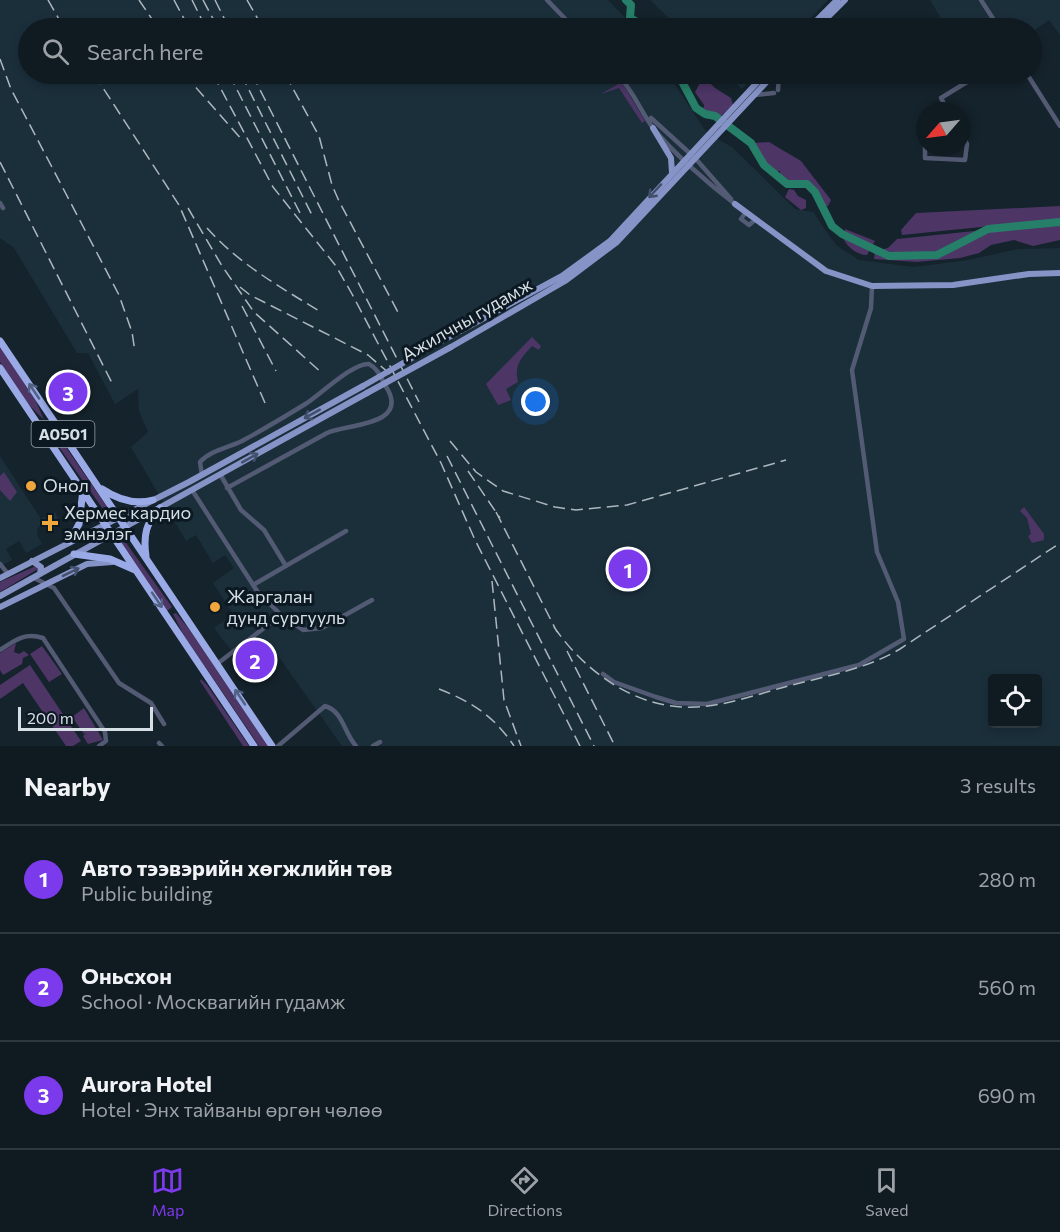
<!DOCTYPE html>
<html lang="en">
<head>
<meta charset="utf-8">
<style>
	:root { --surface:#101a21; --page:#1e272e; --text:#f1f3f6; --muted:#9ca1a5; --line:#30383f; --accent:#7c3aed }
	body { margin:0; font-family:Commissioner,sans-serif; background:var(--page); color:var(--text) }
	.controls { position:absolute; right:18px; bottom:18px; display:grid; overflow:hidden; border-radius:6px; box-shadow:0 3px 9px #0003 }
	.controls button { width:54px; height:54px; display:grid; place-items:center; padding:0; border:0; border-bottom:2px solid var(--line); background:var(--surface); color:var(--text); font:30px sans-serif }
	.compass { position:absolute; left:916px; top:102px; width:54px; height:54px; border-radius:50%; background:var(--surface); box-shadow:0 3px 9px #0003; rotate:242deg }
	.scale { position:absolute; left:18px; bottom:15px; width:135px; box-sizing:border-box; padding-left:6px; border:3px solid #d6dfe5; border-top:0; font-size:16px; line-height:21px; white-space:nowrap; color:#d6dfe5; -webkit-text-stroke:4px #0c1922; paint-order:stroke }
	.you { position:absolute; left:536px; top:402px; width:21px; height:21px; margin:-15px; border:4px solid #fff; border-radius:50%; background:#1a73e8; box-shadow:0 0 0 9px #1a73e833 }
	.badge { display:grid; place-items:center; width:39px; height:39px; border-radius:50%; background:var(--accent); color:#fff; font-size:20px; font-weight:700 }
	.pin { position:absolute; translate:-50% -50%; border:3px solid #fff; box-shadow:0 2px 6px #0006 }
	.list { margin:0; padding:0; list-style:none }
	h2 { display:flex; justify-content:space-between; align-items:center; height:78px; margin:0; padding:0 24px; font-size:26px }
	h2 small { font-size:20px; font-weight:400; color:var(--muted) }
	.list li { display:grid; grid-template-columns:39px 1fr auto; gap:18px; align-items:center; box-sizing:border-box; height:108px; padding:0 24px; border-top:2px solid var(--line) }
	.list b { display:block; font-size:22px; white-space:nowrap }
	.list p { margin:0; font-size:20px; white-space:nowrap; color:var(--muted) }
	.list em { font-size:20px; font-style:normal; color:var(--muted) }
	.icon { flex:none; width:33px; height:33px; fill:none; stroke:currentColor; stroke-width:2; stroke-linecap:round; stroke-linejoin:round }
	.map { position:relative; flex:none; width:1060px; height:746px; overflow:hidden }
	.search { position:absolute; background:var(--surface); box-shadow:0 3px 9px #0003; left:18px; right:18px; top:18px; height:66px; display:flex; align-items:center; gap:15px; box-sizing:border-box; padding:0 21px; border-radius:33px; color:var(--muted); font-size:22px }
	.sheet { height:402px; background:var(--surface) }
	nav { display:flex; justify-content:space-around; align-items:center; box-sizing:border-box; height:84px; border-top:2px solid var(--line); background:var(--surface); font-size:16px; color:var(--muted) }
	nav a { display:grid; justify-items:center; gap:3px }
	nav .on { color:var(--accent) }
	.map>svg:first-child { display:block }
	.built { fill:#1b2f3b; fill-rule:evenodd }
	.green { fill:#4d3566 }
	.lines { fill:none; stroke-linecap:round; stroke-linejoin:round }
	.river { stroke:#267f68; stroke-width:8 }
	.minor { stroke:#535a73; stroke-width:4.5 }
	.major { stroke:#8593c6; stroke-width:6 }
	.highway { stroke:#99aae7; stroke-width:7 }
	.rail { stroke:#adb7be; stroke-width:1.5; stroke-dasharray:12 6; stroke-linecap:butt }
	.major-bridge { stroke:#8593c6; stroke-width:6 }
	.oneway { stroke:#42506c }
	.oneway2 { stroke:#526284 }
	.poi-dot { fill:#efa73d; stroke:#0c1922; stroke-width:2 }
	.labels { text-anchor:middle; stroke-width:6; stroke-linejoin:round; paint-order:stroke }
	.shield { fill:#0c1922; stroke:#99a4aa; stroke-width:1.5 }
	.shield-label { font-size:16px; font-weight:bold; fill:#d6dfe5 }
	.street-label { font-size:18px; fill:#d6dfe5; stroke:#0c1922 }
	.poi-label { font-size:18px; fill:#d6dfe5; stroke:#0c1922; text-anchor:start }
</style>
</head>
<body>
<div class="map">
<svg width="1060" height="746" viewBox="0 0 1060 746">
	<rect width="100%" height="100%" fill="#15232c"/>
	<path class="built" d="M0 0H608L635 28H28V74H668L707 133 732 147 795 209 813 212 836 245 859 260 914 267 968 260 1018 249 1060 248V746H342L281 660 254 634 231 650 214 628 233 614 213 583 234 568 225 555 213 563 196 535 186 541 131 447 148 432 139 411 138 389 115 404 88 353H77L14 248 0 238ZM992 678H1038V724H992Z
		M650 0H828L801 28H679Z
		M930 0H1060V35L1049 20 1032 32V28H947Z
		M726 74H757L742 89Z
		M0 456 41 519 55 512 58 518 55 528 50 531 44 522 38 528 37 534 42 544 26 553 19 541 6 549 12 560 0 567Z
		M256 650 260 659 265 656 271 664 262 670 256 661 247 667 241 659Z"/>
	<path class="green" d="M688 74H701L715 88 731 98 733 105 721 116 703 111 704 105 695 92 700 83H696Z
		M620 83 624 86 645 121 642 123 619 88 601 94Z
		M737 136 752 143 769 142 801 161 831 200 828 206H820L815 195 804 184 786 186 781 180 780 171H774L771 166 766 165 758 148 750 147Z
		M789 189 794 190 798 196 806 200V208L801 210 785 197Z
		M1060 206V219L902 235 901 230 916 213Z
		M1060 222V240L1033 246 1014 240 991 245 979 253 960 258 917 262 874 259 875 251 888 248 897 239Z
		M845 229 875 241 867 255C857 255 847 247 843 238Z
		M532 337 541 346 539 350 532 346C521 358 514 365 518 382L506 389 511 400 498 405 486 384Z
		M0 346 36 401 44 420 27 403 0 362Z
		M48 421 109 510 108 513 105 512 44 426Z
		M4 472 17 492 10 501 0 490V476Z
		M1024 507 1044 534V540L1032 543 1028 536 1031 534 1027 518 1020 511Z
		M124 540 172 607 167 611 121 542Z
		M36 566 38 569 0 592V582Z
		M176 613 189 629 268 746H259L257 743 183 634 173 614Z
		M16 643 14 652 19 654 24 651 29 655 23 658 22 664 3 675 0 670V653Z
		M42 646 62 674 49 682 30 654Z
		M30 665 81 741 73 746H66L23 683 0 699V685Z
		M201 679 207 685 249 746H243L200 681Z
		M84 708 103 740 88 744 83 736 86 733 84 734 72 717Z"/>
	<g class="lines">
		<path class="river" d="M626 0 631 5 630 18 647 28
			M678 74 696 108 705 114 715 116 751 143 764 165 787 184H807L815 192 832 226 842 234 889 256 937 255 988 229 1060 222"/>
		<path class="minor" d="M547 0 574 28
			M981 0 999 28
			M617 74C633 90 640 110 653 128 673 153 710 185 735 204
			M1027 74 1060 126
			M778 90 779 74
			M756 95 774 93
			M948 111 941 98 980 74
			M651 118 695 158 731 199
			M925 134V158L965 160 967 144 961 134
			M0 203 3 208
			M746 212 741 219 749 225 755 220
			M220 474 241 510 264 530 286 566
			M202 475 200 462C211 450 228 448 242 441 264 429 286 416 307 403 322 393 353 363 369 364 379 369 382 381 388 390 407 426 346 424 327 433L227 488
			M192 490 257 591 281 615 217 664
			M0 564 8 574
			M34 578 54 588 119 683 151 703 164 724
			M253 585 346 531
			M281 615 303 630 322 628 372 600
			M0 650C15 640 25 632 43 638L105 732 106 741 99 746
			M603 674 614 682 656 697 676 703 707 704 859 665 904 639 898 602 877 552 852 370 871 308 872 286
			M159 743 162 746
			M278 746 325 706C343 711 344 733 356 746
			M373 746 380 742"/>
		<path class="major" d="M809 28 837 0
			M817 28 845 0
			M653 128 671 158 672 173
			M735 204 826 271 872 286 953 285 1029 274 1060 273
			M445 339 562 276 610 241 765 74
			M451 347 565 281 617 242 774 74
			M32 561 41 567 40 574
			M0 578 189 482 363 386
			M0 596 367 393
			M0 607 87 564 112 562"/>
		<path class="highway" d="M0 341 272 746
			M0 368 254 746
			M102 489C117 499 135 505 153 500
			M70 541 79 524 83 490
			M74 554 110 559 135 570
			M146 556C143 535 146 523 160 508"/>
		<path class="rail" d="M48 0 64 28
			M139 0 158 28
			M174 0 189 28
			M192 0 206 28
			M203 0 218 28
			M215 0 229 28
			M247 0 263 28
			M0 59 11 89 119 295 132 332 135 352
			M94 74 179 205 265 403
			M184 74 243 141
			M213 74 273 187 336 266 352 294 441 463 475 540 580 746
			M229 74 302 217
			M241 74 313 217
			M252 74 419 402
			M285 74 319 136 332 185 339 201 400 316
			M0 162 113 385
			M188 208 222 266 254 312 323 374
			M207 228C239 264 280 287 321 312
			M240 287 250 295 368 355 390 374
			M242 306 276 371
			M450 441 476 472 503 491 555 507 576 510 627 505 786 460
			M447 456 594 746
			M468 471 500 518
			M496 512 557 632
			M492 581 504 700 521 746
			M554 627C585 672 637 710 695 707 726 706 758 694 788 686 827 676 866 669 900 649L1060 543
			M567 651 615 746
			M439 689C472 702 494 716 514 746"/>
		<path class="major-bridge" d="M363 386 445 339
			M367 393 451 347"/>
	</g>
	<defs><path id="oneway-shaft" d="M-6 0H5M1.5-3L5.5 0L1.5 3" fill="none" stroke-width="1.6" stroke-linecap="round" stroke-linejoin="round" transform="scale(1.5)"/></defs>
	<g class="oneway">
		<use href="#oneway-shaft" transform="translate(655 191) rotate(133)"/>
		<use href="#oneway-shaft" transform="translate(312 414) rotate(151)"/>
		<use href="#oneway-shaft" transform="translate(250 458) rotate(-29)"/>
		<use href="#oneway-shaft" transform="translate(71 572) rotate(-26)"/>
	</g>
	<g class="oneway2">
		<use href="#oneway-shaft" transform="translate(34 391) rotate(-124)"/>
		<use href="#oneway-shaft" transform="translate(157 600) rotate(56)"/>
		<use href="#oneway-shaft" transform="translate(240 697) rotate(-124)"/>
	</g>
	<g class="poi-dot">
		<circle cx="31" cy="486" r="6"/>
		<path d="M47 514h6v6h6v6h-6v6h-6v-6h-6v-6h6z"/>
		<circle cx="215" cy="607" r="6"/>
	</g>
	<g class="labels">
		<rect class="shield" x="31.5" y="421" width="63" height="26" rx="4.5"/>
		<g class="shield-label">
			<text x="63" y="440">A0501</text>
		</g>
		<g class="street-label">
			<text transform="translate(467 320) rotate(-30)" y="6">Ажилчны гудамж</text>
		</g>
		<g class="poi-label">
			<text x="43" y="492">Онол</text>
			<text x="64" y="519">Хермес кардио<tspan x="64" dy="21">эмнэлэг</tspan></text>
			<text x="227" y="603">Жаргалан<tspan x="227" dy="21">дунд сургууль</tspan></text>
		</g>
	</g>
</svg>
<div class="controls">
<button><svg class="icon" aria-label="locate" viewBox="0 0 24 24"><circle cx="12" cy="12" r="6"/><path d="M12 2v4M12 18v4M2 12h4M18 12h4"/></svg></button>
</div>
<svg class="compass" viewBox="-18 -18 36 36"><path d="M0-13l5 13h-10z" fill="#e53935"/><path d="M0 13l5-13h-10z" fill="#9ca1a5"/></svg>
<div class="scale">200 m</div>
<div class="you"></div>
<div class="pin badge" style="left:628px;top:569px">1</div>
<div class="pin badge" style="left:255px;top:660px">2</div>
<div class="pin badge" style="left:68px;top:392px">3</div>
<div class="search"><svg class="icon" aria-label="search" viewBox="0 0 24 24"><circle cx="10" cy="10" r="6"/><path d="M15 15l6 6"/></svg>Search here</div>
</div>
<section class="sheet">
<h2>Nearby<small>3 results</small></h2>
<ul class="list">
<li><span class="badge">1</span><div><b>Авто тээвэрийн хөгжлийн төв</b><p>Public building</p></div><em>280 m</em></li>
<li><span class="badge">2</span><div><b>Оньсхон</b><p>School · Москвагийн гудамж</p></div><em>560 m</em></li>
<li><span class="badge">3</span><div><b>Aurora Hotel</b><p>Hotel · Энх тайваны өргөн чөлөө</p></div><em>690 m</em></li>
</ul>
</section>
<nav>
<a class="on"><svg class="icon" aria-label="map" viewBox="0 0 24 24"><path d="M3 6l6-2 6 2 6-2v14l-6 2-6-2-6 2zM9 4v14M15 6v14"/></svg>Map</a>
<a><svg class="icon" aria-label="directions" viewBox="0 0 24 24"><path d="M12 3l9 9-9 9-9-9zM9 14v-3h6M13 9l2 2-2 2"/></svg>Directions</a>
<a><svg class="icon" aria-label="saved" viewBox="0 0 24 24"><path d="M7 4h10v16l-5-4-5 4z"/></svg>Saved</a>
</nav>
</body>
</html>
